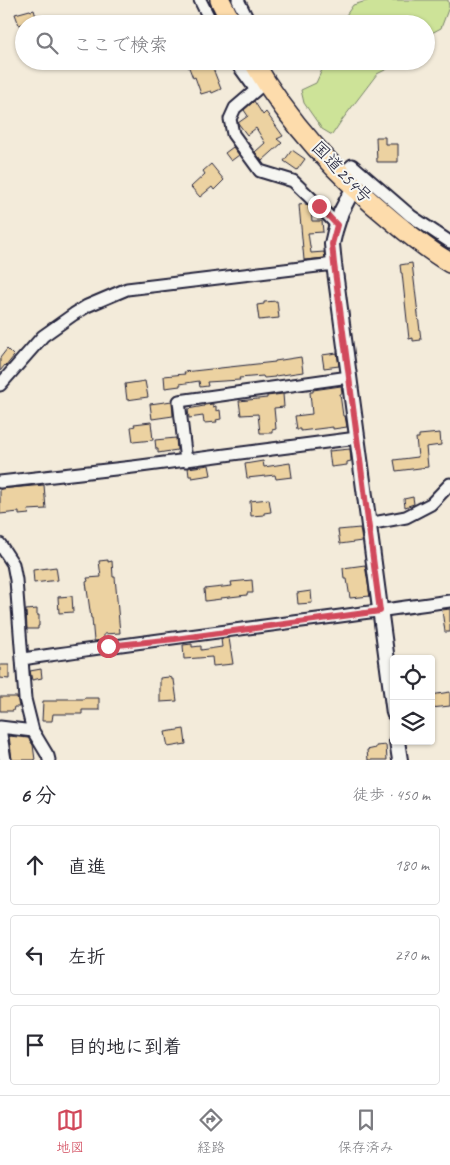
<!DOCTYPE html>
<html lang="ja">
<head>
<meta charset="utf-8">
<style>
	:root { --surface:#fff; --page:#f2f2f3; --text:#2b2b33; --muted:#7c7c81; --line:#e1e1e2; --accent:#d1495b }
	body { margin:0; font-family:Caveat,"Klee One",sans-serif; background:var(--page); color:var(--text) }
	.controls { position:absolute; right:15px; bottom:15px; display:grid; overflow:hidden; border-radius:5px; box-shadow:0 1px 4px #0004 }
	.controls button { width:45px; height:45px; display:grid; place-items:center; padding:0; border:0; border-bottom:1px solid var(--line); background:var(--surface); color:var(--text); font:25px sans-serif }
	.stop { position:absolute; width:15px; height:15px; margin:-11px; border:4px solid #d1495b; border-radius:50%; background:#fff }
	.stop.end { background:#d1495b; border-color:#fff; box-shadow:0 1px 5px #0008 }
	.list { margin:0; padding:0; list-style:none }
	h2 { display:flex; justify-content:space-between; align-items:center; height:65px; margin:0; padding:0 20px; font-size:21px }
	h2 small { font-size:16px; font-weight:400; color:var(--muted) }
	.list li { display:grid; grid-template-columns:32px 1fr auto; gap:15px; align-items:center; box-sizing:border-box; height:80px; margin:0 10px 10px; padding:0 10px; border:1px solid var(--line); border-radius:5px }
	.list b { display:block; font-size:19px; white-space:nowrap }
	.list em { font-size:16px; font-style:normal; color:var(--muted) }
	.icon { flex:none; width:28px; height:28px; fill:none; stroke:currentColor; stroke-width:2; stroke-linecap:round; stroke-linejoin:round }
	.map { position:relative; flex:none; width:450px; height:760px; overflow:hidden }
	.search { position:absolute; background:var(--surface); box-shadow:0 1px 4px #0004; left:15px; right:15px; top:15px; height:55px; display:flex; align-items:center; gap:12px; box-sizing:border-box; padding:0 18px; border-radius:28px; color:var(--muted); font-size:19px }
	.sheet { height:335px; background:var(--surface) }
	nav { display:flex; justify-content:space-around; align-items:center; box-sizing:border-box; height:70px; border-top:1px solid var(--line); background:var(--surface); font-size:14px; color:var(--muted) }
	nav a { display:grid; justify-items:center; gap:2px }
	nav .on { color:var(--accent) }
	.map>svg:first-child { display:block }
	.green { fill:#cde398; stroke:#78826a }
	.building { fill:#ecd2a1; stroke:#22223b }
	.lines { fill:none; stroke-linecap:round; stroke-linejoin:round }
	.minor-casing { stroke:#22223b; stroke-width:15 }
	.tertiary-casing { stroke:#22223b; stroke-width:18 }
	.trunk-casing { stroke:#22223b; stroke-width:22 }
	.minor { stroke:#f6f6f2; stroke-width:11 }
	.tertiary { stroke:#f6f6f2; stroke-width:14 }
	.trunk { stroke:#fddcac; stroke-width:19 }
	.route { stroke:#d1495b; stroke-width:6 }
	.labels { text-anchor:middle; stroke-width:4; stroke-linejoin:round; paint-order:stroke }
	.street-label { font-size:18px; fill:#22223b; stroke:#f6f6f2 }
</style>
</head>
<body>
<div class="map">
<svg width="450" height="760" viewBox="0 0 450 760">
	<rect width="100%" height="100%" fill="#f3ebda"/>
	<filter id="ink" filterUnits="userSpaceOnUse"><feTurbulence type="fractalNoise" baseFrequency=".02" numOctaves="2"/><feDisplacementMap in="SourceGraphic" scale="10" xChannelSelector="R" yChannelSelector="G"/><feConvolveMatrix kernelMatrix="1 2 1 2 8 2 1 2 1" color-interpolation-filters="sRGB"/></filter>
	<g filter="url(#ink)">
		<path class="green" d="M370 0H448L449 7 441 28 426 36V24H340L353 5Z
			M326 61H403L377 74 342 120 332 135 322 129 304 103 301 90 316 83Z"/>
		<path class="building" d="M30 10 31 11 34 10 37 20 19 25 15 14Z
			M199 61H210L221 89 212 93 211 91 201 94 195 77 193 78 188 65Z
			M254 101 263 115 266 112 283 136 277 139 282 143 262 161 255 152 265 143 256 128 247 135 238 123 248 116 244 110Z
			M376 137H385V144H398V162H377Z
			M233 147 239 155 231 161 225 153Z
			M292 150 305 159 297 170 284 161Z
			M211 164 224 180 214 190 212 187 200 197 191 187 205 174 203 171Z
			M306 204 309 207V210H311L312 221H322L323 232 308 233 311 253 324 252 325 258 304 260 299 205Z
			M412 263 421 340 413 341V338L409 339 402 273H401L400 265Z
			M277 301 279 318 259 320 257 305 264 304V302Z
			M7 349 14 356 6 366 5 365 0 371V358Z
			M337 353 339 366 324 368 322 355Z
			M301 357 303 372 275 376V377L264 378 263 376 239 378 240 380 207 382 208 386 200 387 199 381 180 384V386L165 388 164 376 185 374 184 372 275 362V361Z
			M145 381 148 397 127 400 125 384Z
			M341 386 342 394H340L343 416H345L347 427 333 429V427L301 431V429H297L295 416 312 414 310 392H313V390Z
			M283 394 284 407 274 408 276 429 272 430V433H260L258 414 241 415 239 401 267 398V396Z
			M172 401 173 416 152 419 150 404Z
			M213 404V407L216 406V411L220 410 221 419 216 420 217 422 204 423 203 416 189 418 188 409 204 406V405Z
			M151 422 153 440 133 442 131 427 135 426 134 424Z
			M440 433 441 445 426 447 428 467 396 471 394 460 418 457 416 438H419V435Z
			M176 438 177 450 158 453V449H156L155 440Z
			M350 449 351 461 347 462V465L331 467 329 451Z
			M263 461 264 467 290 463 292 477 276 479 275 475 247 478 245 464Z
			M209 465 211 475 192 478V476H189L188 468Z
			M44 485 46 509 28 510 29 514 19 515V512L0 514V489Z
			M413 497 414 504 405 507 404 499Z
			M269 499 271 512 264 513V515L251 516 250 501Z
			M360 528 362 541 340 544 338 530Z
			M108 560V562L112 561 113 577H115L120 633 104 634V640L94 641 92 618H91L86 582 88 581 87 578 101 577 99 561Z
			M365 565 370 596 350 598 347 579H344L343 568Z
			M56 567 58 580 34 583 33 570Z
			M252 580 253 593H247V595L221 598V599L205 601 204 589 232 586 231 582Z
			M311 591 312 603 298 604 297 593Z
			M72 596 73 612 59 613 58 597Z
			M37 609V615H39V626H38V629H27L26 610Z
			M450 609V632H445L442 610Z
			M229 638 233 664 213 666 212 657 184 659 183 645 192 644V647L201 646V650L222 647 221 639Z
			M0 665H9V679L0 678Z
			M41 669 42 678 32 680 30 671Z
			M169 677 172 678V680H174L177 701 160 702V678Z
			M450 692V706L431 708V695Z
			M0 697H17L19 707H14L13 711H0Z
			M84 698H99V710H82V714H53L52 721H42L43 701H57V699H84Z
			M184 729 186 744 168 747 165 732Z
			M9 736 28 738 33 745 35 760H12Z
			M386 745 387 760H368L367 750 376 748V746Z"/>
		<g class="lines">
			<defs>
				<path id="minor" d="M200 0 212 24
					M238 0 250 24
					M235 61 256 90 262 85
					M256 90 235 108 230 119 233 134 260 171 293 181 319 206 337 225
					M342 174 352 165 411 216 450 242
					M0 385 43 336 74 314 87 306 127 289 334 264
					M186 461 179 401 349 377
					M0 482 133 467 357 438
					M368 524 406 517 431 504 450 484
					M0 544 13 564 16 580 25 699 33 731 48 756 49 760
					M23 659C165 638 308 621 450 601
					M0 727 33 731
					M0 728 5 760"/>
				<path id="tertiary" d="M354 187 341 212 335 231 332 244 334 264 394 713
					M397 741 400 760"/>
				<path id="trunk" d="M220 0 232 24
					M253 61C289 123 339 177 394 222 412 237 430 251 450 263"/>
			</defs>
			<use href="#minor" class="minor-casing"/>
			<use href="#tertiary" class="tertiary-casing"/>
			<use href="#trunk" class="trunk-casing"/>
			<use href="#minor" class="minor"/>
			<use href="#tertiary" class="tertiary"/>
			<use href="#trunk" class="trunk"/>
		</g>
	</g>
	<g class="lines" filter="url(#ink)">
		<path class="route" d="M108 646 175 639 380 611 334 264 332 244 337 225 319 206"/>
	</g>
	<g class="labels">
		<g class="street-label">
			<text transform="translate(342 172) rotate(46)" y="6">国道254号</text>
		</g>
	</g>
</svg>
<div class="controls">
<button><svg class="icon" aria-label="locate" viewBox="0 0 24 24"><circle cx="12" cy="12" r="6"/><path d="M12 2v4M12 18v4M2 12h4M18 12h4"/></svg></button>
<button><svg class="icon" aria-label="layers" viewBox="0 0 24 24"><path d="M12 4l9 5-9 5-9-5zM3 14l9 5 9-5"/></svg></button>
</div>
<div class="stop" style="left:108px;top:646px"></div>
<div class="stop end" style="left:319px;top:206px"></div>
<div class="search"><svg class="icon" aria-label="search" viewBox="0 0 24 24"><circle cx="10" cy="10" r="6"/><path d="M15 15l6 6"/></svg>ここで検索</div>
</div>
<section class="sheet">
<h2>6 分<small>徒歩 · 450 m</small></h2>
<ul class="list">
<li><svg class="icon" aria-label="ahead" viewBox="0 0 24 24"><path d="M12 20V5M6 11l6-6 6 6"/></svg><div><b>直進</b></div><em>180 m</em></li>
<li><svg class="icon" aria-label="left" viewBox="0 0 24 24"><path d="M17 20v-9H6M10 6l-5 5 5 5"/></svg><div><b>左折</b></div><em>270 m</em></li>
<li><svg class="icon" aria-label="arrive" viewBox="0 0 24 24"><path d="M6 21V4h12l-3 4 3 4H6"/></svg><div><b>目的地に到着</b></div></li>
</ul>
</section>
<nav>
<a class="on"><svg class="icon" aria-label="map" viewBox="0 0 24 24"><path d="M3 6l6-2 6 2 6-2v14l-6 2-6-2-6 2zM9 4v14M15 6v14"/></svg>地図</a>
<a><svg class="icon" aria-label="directions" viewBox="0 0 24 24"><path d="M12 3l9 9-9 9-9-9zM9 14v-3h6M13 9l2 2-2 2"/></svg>経路</a>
<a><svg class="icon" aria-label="saved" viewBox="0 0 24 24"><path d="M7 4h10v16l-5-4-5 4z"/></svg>保存済み</a>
</nav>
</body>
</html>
